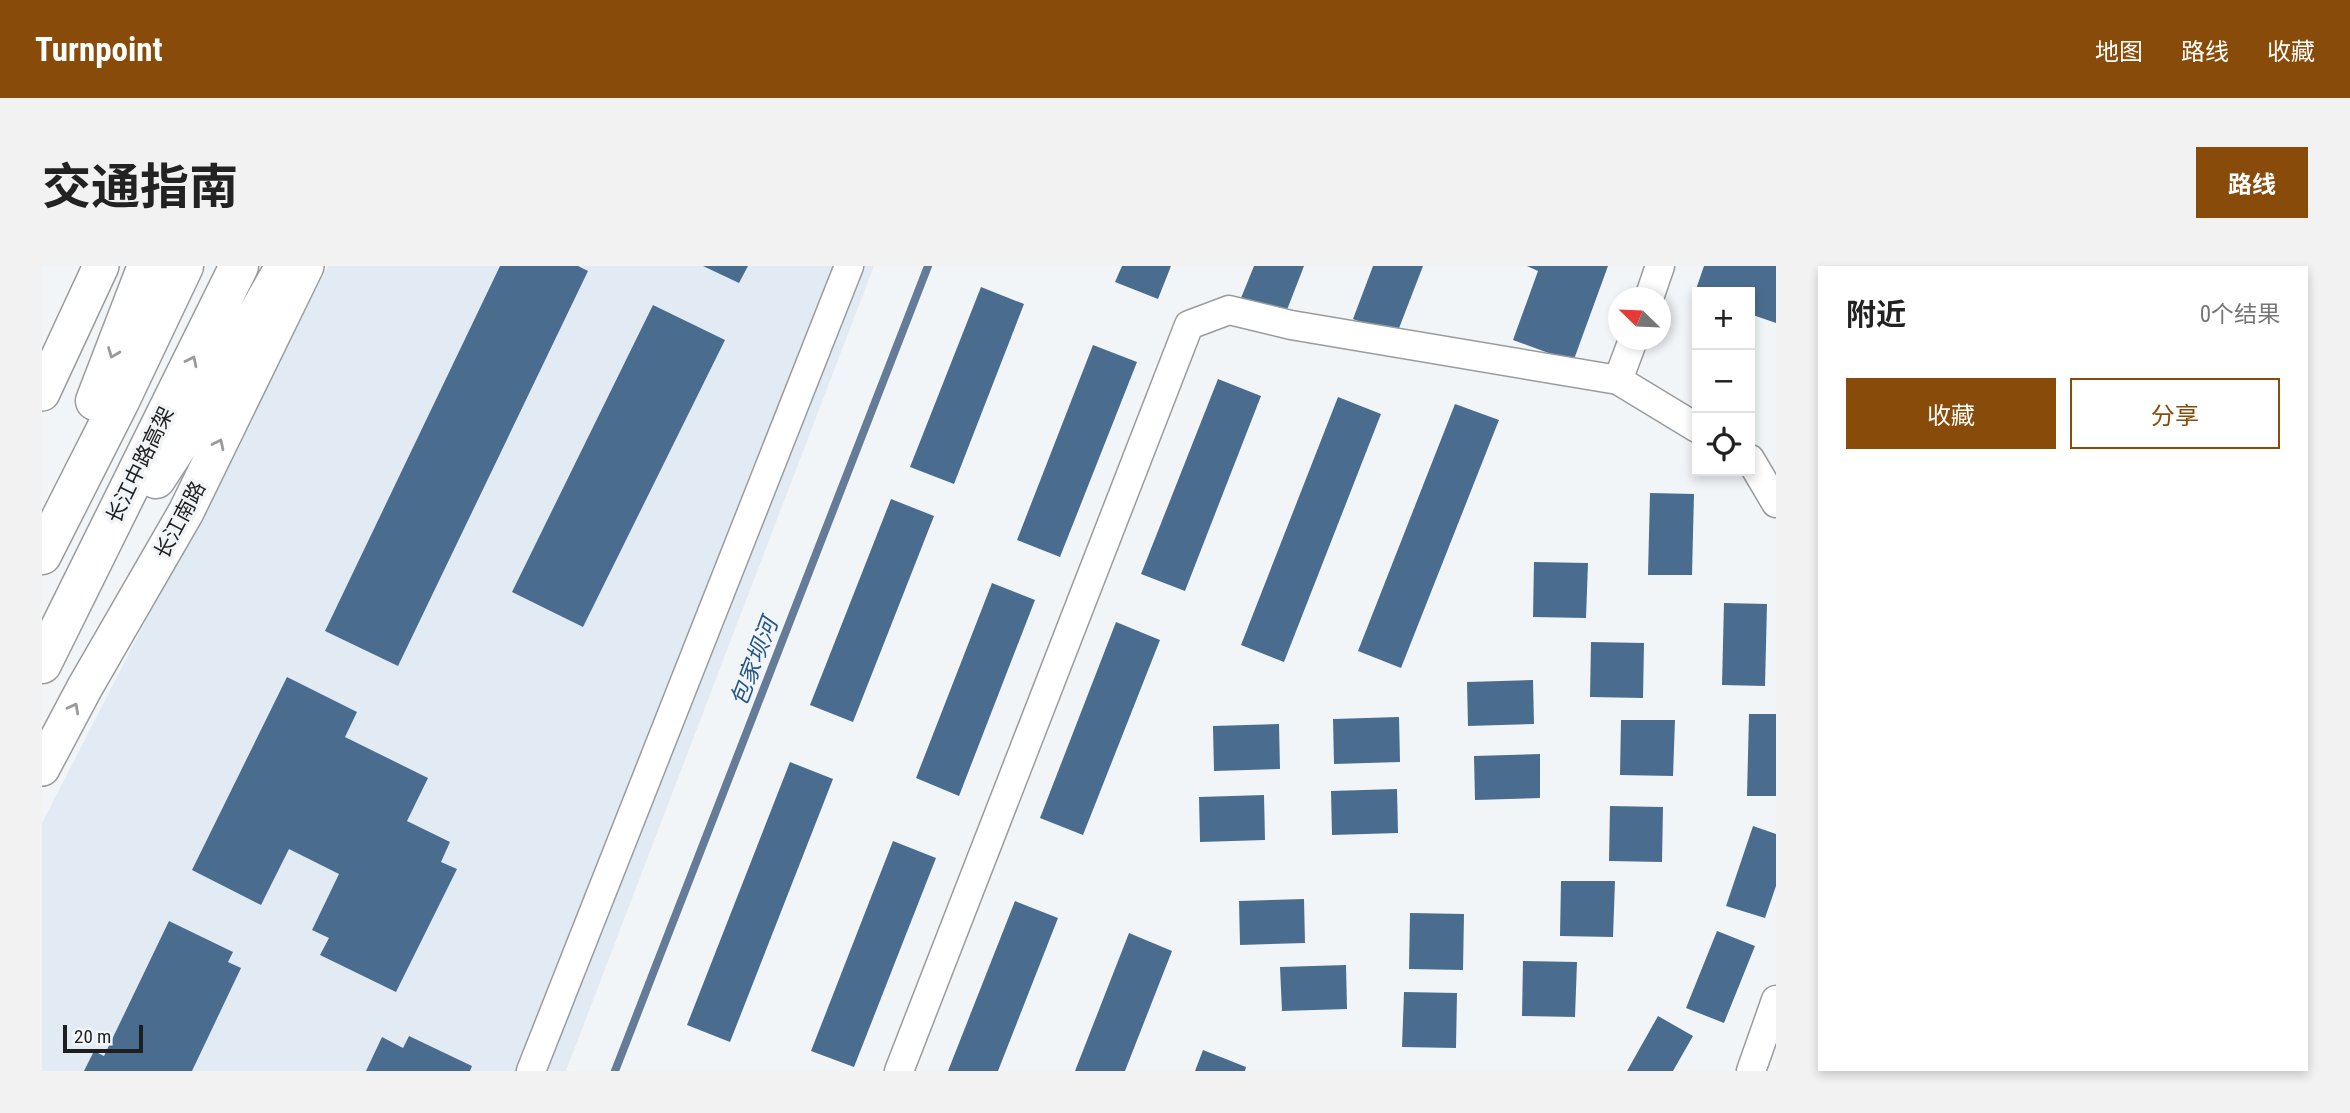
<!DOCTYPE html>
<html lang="zh">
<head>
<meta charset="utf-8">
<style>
	:root { --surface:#fff; --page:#f2f2f2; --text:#222; --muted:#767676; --line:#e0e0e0; --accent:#884b09 }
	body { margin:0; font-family:"Roboto Condensed","Noto Sans SC",sans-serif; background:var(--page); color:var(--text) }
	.controls { position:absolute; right:21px; top:21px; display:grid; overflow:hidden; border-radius:0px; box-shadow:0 4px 10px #0003 }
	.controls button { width:63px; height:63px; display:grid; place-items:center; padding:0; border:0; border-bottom:2px solid var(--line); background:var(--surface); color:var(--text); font:35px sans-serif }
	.compass { position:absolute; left:1566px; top:21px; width:63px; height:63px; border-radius:50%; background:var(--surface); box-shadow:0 4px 10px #0003; rotate:293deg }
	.scale { position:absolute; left:21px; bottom:18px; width:80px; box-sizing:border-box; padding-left:7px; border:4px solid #1d1e1f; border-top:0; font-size:19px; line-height:24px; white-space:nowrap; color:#1d1e1f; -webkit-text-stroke:5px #f2f5f8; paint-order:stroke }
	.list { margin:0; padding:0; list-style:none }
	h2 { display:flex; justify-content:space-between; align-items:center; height:91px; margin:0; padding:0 28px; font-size:30px }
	h2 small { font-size:23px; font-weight:400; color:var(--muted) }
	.actions { display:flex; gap:14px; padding:21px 28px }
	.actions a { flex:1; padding:16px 0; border:2px solid var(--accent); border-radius:0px; text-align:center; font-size:24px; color:var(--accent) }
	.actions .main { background:var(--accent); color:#fff }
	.icon { flex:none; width:38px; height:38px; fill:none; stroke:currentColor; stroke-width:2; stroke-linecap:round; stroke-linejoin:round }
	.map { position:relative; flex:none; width:1734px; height:805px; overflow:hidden; border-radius:0px }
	header { display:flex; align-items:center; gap:42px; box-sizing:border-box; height:98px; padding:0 35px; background:var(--accent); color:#fff }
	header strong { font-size:33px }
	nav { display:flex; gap:38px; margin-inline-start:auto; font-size:24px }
	.intro { display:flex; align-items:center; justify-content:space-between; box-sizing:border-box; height:168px; padding:0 42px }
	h1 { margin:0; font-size:49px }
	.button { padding:18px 32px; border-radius:0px; background:var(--accent); color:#fff; font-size:24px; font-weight:700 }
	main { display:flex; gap:42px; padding:0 42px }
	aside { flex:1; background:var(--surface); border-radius:0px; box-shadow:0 4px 10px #0003 }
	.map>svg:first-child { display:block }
	.built { fill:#e2ebf4 }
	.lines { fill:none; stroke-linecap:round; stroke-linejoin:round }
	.stream { stroke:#647c97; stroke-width:8 }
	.building { fill:#4a6d8f }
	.minor-casing { stroke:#999c9e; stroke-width:31 }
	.major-casing { stroke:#999c9e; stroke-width:38 }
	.highway-casing { stroke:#999c9e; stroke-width:41 }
	.minor { stroke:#fff; stroke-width:28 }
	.major { stroke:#fff; stroke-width:35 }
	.highway { stroke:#fff; stroke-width:38 }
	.oneway { stroke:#999a9a }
	.labels { text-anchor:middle; stroke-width:7; stroke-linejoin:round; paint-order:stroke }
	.street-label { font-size:21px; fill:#1d1e1f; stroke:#f2f5f8 }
	.water-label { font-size:23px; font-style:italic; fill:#265688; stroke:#f2f5f8 }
</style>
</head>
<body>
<header>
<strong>Turnpoint</strong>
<nav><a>地图</a><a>路线</a><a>收藏</a></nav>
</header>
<div class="intro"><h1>交通指南</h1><a class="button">路线</a></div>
<main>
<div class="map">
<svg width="1734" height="805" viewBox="0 0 1734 805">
	<rect width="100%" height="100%" fill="#f2f5f8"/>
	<path class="built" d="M286 0H832L524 805H0V557Z"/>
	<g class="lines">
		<path class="stream" d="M573 805 886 0"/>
	</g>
	<path class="building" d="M458 0H536L546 5 356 400 283 365Z
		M661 0H706L697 17Z
		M1080 0H1129L1116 33 1073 16Z
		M1212 0H1262L1243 49 1199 32Z
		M1331 0H1381L1354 70 1311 53Z
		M1485 0H1566L1531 96 1471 74 1496 5Z
		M1662 0H1734V57L1708 48V26H1655V30L1652 29Z
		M939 21 982 38 912 218 868 201Z
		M611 39 683 74 541 361 470 326Z
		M1051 79 1095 96 1018 291 975 274Z
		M1176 113 1219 130 1143 325 1099 308Z
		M1296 131 1339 148 1242 396 1199 379Z
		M1413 138 1457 154 1359 402 1316 385Z
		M1608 227 1652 228 1650 309H1606Z
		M849 233 892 250 811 456 768 439Z
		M1492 296 1546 297 1544 352 1491 351Z
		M950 317 993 334 917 530 874 512Z
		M1682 337 1725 338 1723 420 1680 419Z
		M1074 356 1118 374 1041 569 998 552Z
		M1549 376 1602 377 1601 432 1548 431Z
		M245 411 315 446 303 471 386 512 365 555 408 576 399 596 415 603 354 726 278 689 287 672 270 664 297 608 247 583 219 639 150 604Z
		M1491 414 1492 458 1426 460 1425 416Z
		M1707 448H1734V530H1705Z
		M1357 451 1358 496 1292 498 1291 453Z
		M1579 454H1633L1631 510 1578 509Z
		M1237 458 1238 503 1172 505 1171 460Z
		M1498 488V532L1433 534 1432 490Z
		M748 496 791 513 688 776 645 759Z
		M1355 523 1356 567 1290 569 1289 525Z
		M1222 529 1223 574 1158 576 1157 531Z
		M1568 540 1621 541 1620 596 1567 595Z
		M1711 560 1734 568V620L1723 652 1684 640Z
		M851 575 894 592 812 801 769 785Z
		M1519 615H1573L1571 671 1518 670Z
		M1262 633 1263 677 1198 679 1197 635Z
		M973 635 1016 652 956 805H906Z
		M1368 647 1422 648 1421 704 1367 703Z
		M127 655 191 686 186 696 199 702 150 805H42L52 785 62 790Z
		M1675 665 1713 680 1682 757 1644 742Z
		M1087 667 1130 685 1083 805H1033Z
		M1481 695 1535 696 1533 751 1480 750Z
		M1304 699 1305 743 1240 745 1238 701Z
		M1362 726 1415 727 1414 782 1360 781Z
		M1616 750 1651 770 1631 805H1585Z
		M367 770 430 800 428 805H324L340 771 361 782Z
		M1161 784 1204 801 1203 805H1153Z"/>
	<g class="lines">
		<defs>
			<path id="minor" d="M1607 32 1618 0
				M1576 114 1591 74
				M1708 193 1734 237
				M489 805 807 0
				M857 805 1147 59 1187 44 1249 59 1576 114 1655 162
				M1709 805 1734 734"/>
			<path id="major" d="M0 127 59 0
				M0 502 43 421 144 246 264 0"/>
			<path id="highway" d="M53 135 105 0
				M114 213 173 123 243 0
				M0 289 77 137 142 0
				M0 398 197 0"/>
		</defs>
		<use href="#minor" class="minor-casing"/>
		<use href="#major" class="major-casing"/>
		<use href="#highway" class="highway-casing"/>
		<use href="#minor" class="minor"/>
		<use href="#major" class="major"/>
		<use href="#highway" class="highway"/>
	</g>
	<defs><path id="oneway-chevron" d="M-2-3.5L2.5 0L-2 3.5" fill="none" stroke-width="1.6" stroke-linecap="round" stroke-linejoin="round" transform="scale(1.75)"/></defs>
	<g class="oneway">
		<use href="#oneway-chevron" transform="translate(71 87) rotate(111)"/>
		<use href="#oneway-chevron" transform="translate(150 95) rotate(-64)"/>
		<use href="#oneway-chevron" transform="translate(177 178) rotate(-64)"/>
		<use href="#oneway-chevron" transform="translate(32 442) rotate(-62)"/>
	</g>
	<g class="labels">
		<g class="street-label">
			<text transform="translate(98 199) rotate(-64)" y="7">长江中路高架</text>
			<text transform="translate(138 254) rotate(-62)" y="7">长江南路</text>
		</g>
		<g class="water-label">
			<text transform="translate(712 396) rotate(-69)" y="8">包家坝河</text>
		</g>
	</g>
</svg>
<div class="controls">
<button>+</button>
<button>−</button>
<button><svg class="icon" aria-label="locate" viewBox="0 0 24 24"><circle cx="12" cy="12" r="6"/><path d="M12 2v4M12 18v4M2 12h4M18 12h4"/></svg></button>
</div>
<svg class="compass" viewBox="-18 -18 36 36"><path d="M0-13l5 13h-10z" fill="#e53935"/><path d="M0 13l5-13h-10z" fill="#767676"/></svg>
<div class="scale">20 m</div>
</div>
<aside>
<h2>附近<small>0个结果</small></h2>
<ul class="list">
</ul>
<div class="actions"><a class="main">收藏</a><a>分享</a></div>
</aside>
</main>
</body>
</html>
